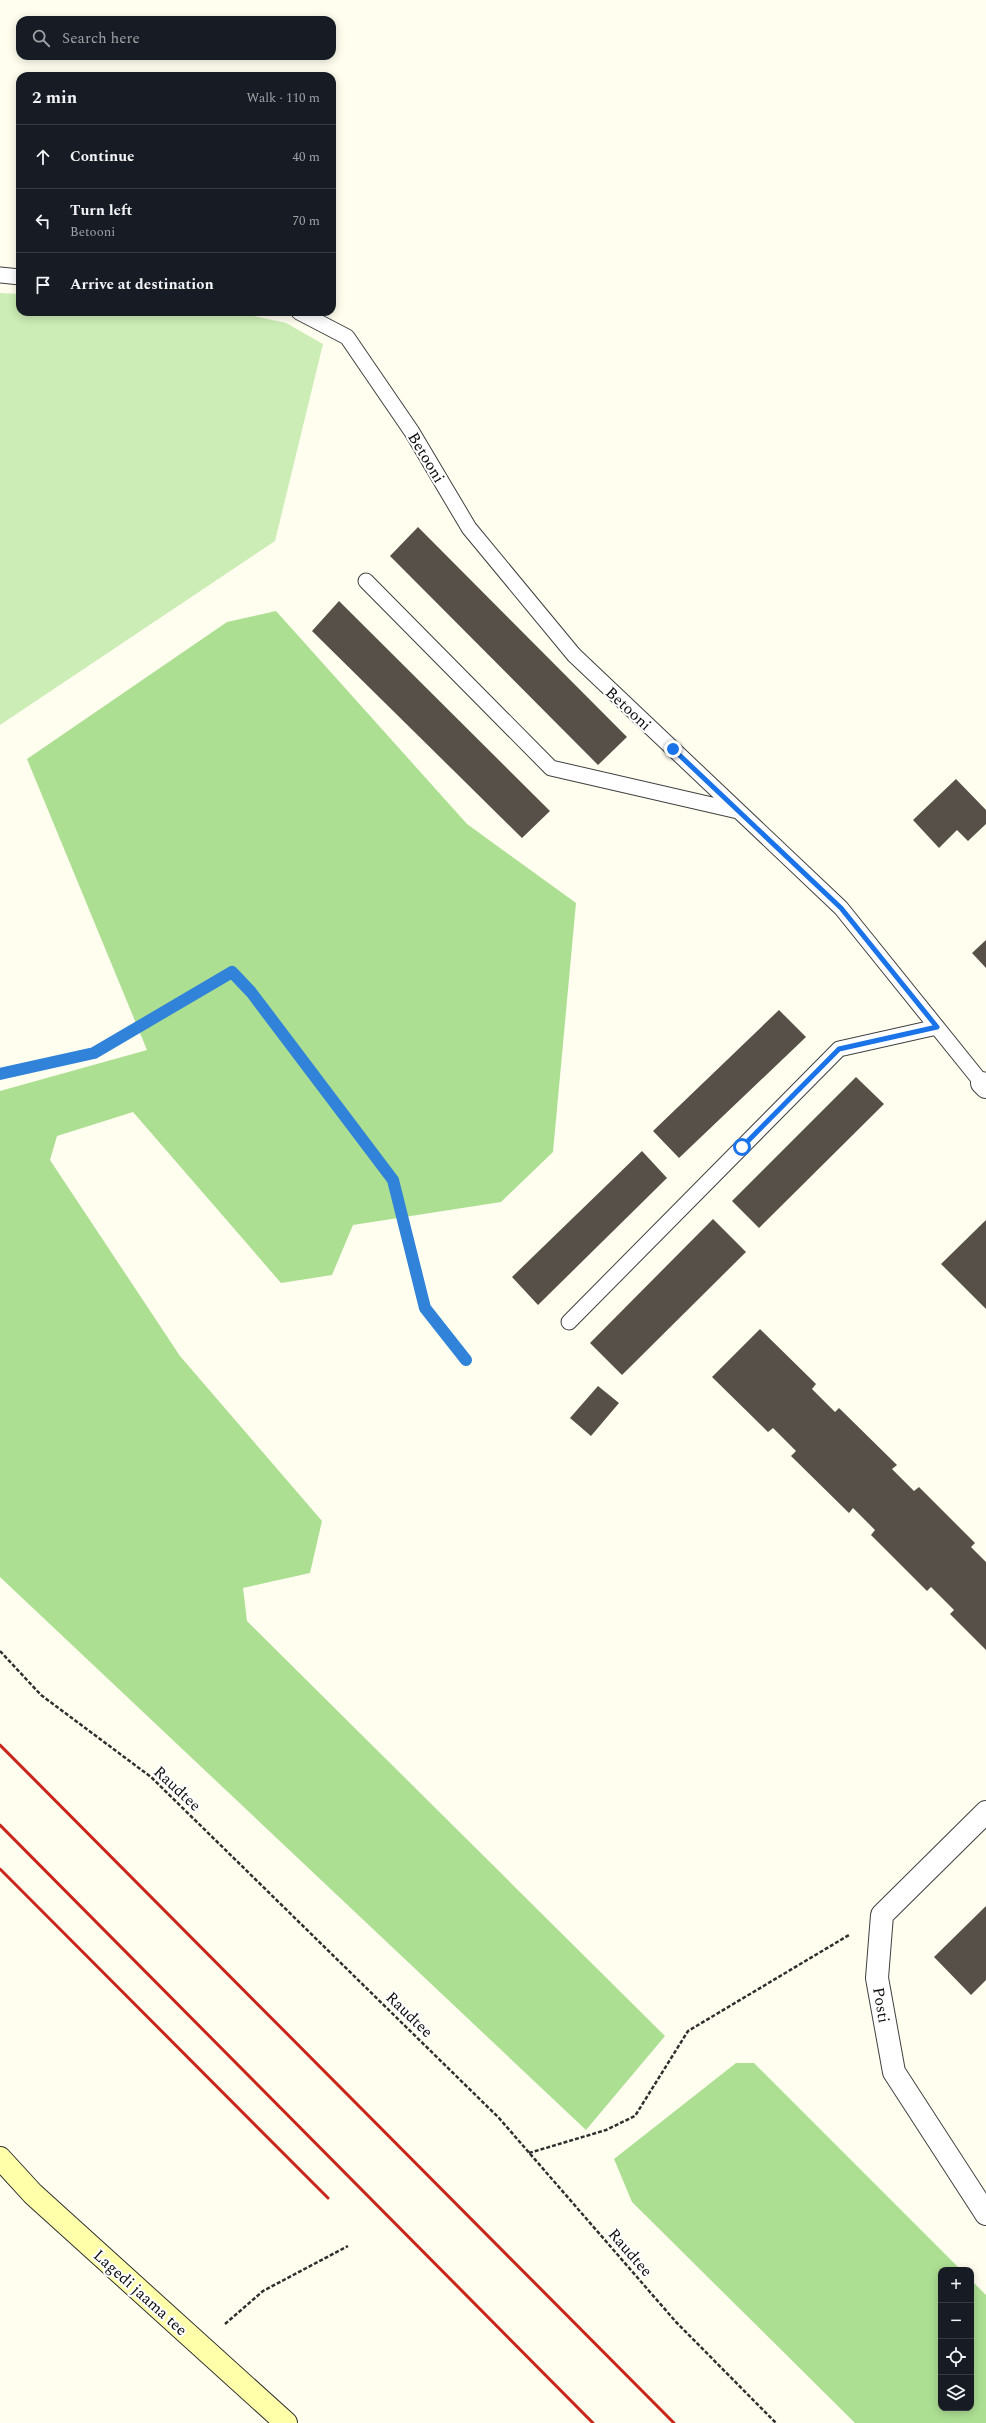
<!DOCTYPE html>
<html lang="en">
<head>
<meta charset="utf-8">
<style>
	:root { --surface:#171b24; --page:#20242c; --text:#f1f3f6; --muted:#9ea1a6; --line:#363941 }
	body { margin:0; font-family:Spectral,serif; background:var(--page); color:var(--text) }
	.controls { position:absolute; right:12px; bottom:12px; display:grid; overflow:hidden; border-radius:8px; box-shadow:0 2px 10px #0003 }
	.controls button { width:36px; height:36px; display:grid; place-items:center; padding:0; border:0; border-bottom:1px solid var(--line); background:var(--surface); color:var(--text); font:20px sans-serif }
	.stop { position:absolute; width:12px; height:12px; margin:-9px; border:3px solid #1a73e8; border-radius:50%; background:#fff }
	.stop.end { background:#1a73e8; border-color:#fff; box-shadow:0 1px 4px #0008 }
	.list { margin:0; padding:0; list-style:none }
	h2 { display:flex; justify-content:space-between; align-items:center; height:52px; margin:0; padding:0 16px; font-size:17px }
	h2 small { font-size:13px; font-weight:400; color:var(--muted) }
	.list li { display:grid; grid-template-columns:26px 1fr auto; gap:12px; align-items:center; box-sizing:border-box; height:64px; padding:0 16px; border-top:1px solid var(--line) }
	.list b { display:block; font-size:15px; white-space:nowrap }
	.list p { margin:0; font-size:13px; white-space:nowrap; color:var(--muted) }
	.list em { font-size:13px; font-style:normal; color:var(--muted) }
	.icon { flex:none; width:22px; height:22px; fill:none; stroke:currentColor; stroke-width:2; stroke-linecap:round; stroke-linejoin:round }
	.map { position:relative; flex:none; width:986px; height:2423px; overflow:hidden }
	.search { position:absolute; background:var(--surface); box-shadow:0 2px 10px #0003; left:16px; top:16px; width:320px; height:44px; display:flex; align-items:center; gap:10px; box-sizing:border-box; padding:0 14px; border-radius:12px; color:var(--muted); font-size:15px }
	.panel { position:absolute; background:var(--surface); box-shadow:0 2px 10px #0003; left:16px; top:72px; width:320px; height:244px; border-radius:12px }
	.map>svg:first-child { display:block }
	.green { fill:#ccedb5 }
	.forest { fill:#addf93 }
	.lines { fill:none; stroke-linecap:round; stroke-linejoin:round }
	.stream { stroke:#3083d8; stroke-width:12 }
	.building { fill:#575049 }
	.lane-casing { stroke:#414141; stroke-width:17 }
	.street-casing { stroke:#414141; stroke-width:24 }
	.secondary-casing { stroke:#303030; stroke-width:24 }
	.path { stroke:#303030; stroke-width:2.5; stroke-dasharray:4 2; stroke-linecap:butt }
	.lane { stroke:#fff; stroke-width:15 }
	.street { stroke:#fff; stroke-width:22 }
	.secondary { stroke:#ffa; stroke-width:22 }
	.rail { stroke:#c9251b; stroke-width:3 }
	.route { stroke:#1a73e8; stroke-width:5 }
	.labels { text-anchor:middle; stroke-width:4; stroke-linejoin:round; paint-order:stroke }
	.street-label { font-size:16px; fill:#0e0e0e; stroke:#fff }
</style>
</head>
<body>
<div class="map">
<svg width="986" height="2423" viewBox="0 0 986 2423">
	<rect width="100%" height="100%" fill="#fffeef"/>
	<path class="green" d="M0 293 20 294V312H235L286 323 323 344 275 541 0 725Z"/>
	<path class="forest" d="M276 611 467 824 576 903 553 1152 501 1202 353 1225 332 1275 281 1283 133 1112 57 1136 50 1160 180 1356 322 1521 310 1573 243 1588 247 1621 665 2036 586 2130 0 1577V1091L147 1050 27 759 227 622Z
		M736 2063H754L961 2270H941V2408H971V2280L986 2295V2423H855L632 2202 614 2159Z"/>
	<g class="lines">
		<path class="stream" d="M0 1074 94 1053 232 972 251 992 393 1180 425 1308 466 1360"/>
	</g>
	<path class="building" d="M418 527 627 737 598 765 390 556Z
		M339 601 550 811 522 838 312 631Z
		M956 779 986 810V824L968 841 957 830 939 848 913 820Z
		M986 940V968L972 953Z
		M779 1010 806 1037 679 1158 653 1131Z
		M856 1077 884 1104 759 1228 732 1201Z
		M642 1151 667 1178 538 1305 512 1277Z
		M713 1219 746 1252 622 1375 590 1343Z
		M986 1220V1309L941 1264Z
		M760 1329 816 1384 812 1389 835 1412 839 1408 897 1465 892 1469 914 1491 919 1487 975 1543 971 1547 986 1562V1650L950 1614 954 1610 931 1587 927 1591 871 1535 875 1530 853 1508 849 1513 791 1456 796 1451 773 1428 768 1432 712 1377Z
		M598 1386 619 1403 591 1436 570 1418Z
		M986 1906V1980L971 1995 934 1957Z"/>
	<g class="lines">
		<defs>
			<path id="lane" d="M0 275 20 277
				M299 312 347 337 412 432 469 528 574 655 841 908 982 1083
				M366 581 551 768 738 811
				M569 1322 839 1049 937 1027"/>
			<path id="street" d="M982 1083 986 1087
				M986 1812 882 1915 877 1978 894 2072 986 2214"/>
			<path id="secondary" d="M0 2158 33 2194 286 2423"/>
		</defs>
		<use href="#lane" class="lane-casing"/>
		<use href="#street" class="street-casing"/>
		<use href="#secondary" class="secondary-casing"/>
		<path class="path" d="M0 1651 41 1695 151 1777 499 2118 676 2322 776 2423
			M529 2153 606 2130 635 2116 688 2031 849 1935
			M225 2324 263 2291 348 2246"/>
		<use href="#lane" class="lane"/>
		<use href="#street" class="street"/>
		<use href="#secondary" class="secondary"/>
		<path class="rail" d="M0 1745 674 2423
			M0 1825 593 2423
			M0 1869 328 2198"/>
	</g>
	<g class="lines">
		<path class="route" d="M673 749 841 908 937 1027 839 1049 742 1147"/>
	</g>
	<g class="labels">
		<g class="street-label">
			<text transform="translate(427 457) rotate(59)" y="6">Betooni</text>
			<text transform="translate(629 708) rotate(43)" y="6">Betooni</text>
			<text transform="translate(178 1788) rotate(43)" y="6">Raudtee</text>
			<text transform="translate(882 2005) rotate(80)" y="6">Posti</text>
			<text transform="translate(410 2014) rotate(44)" y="6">Raudtee</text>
			<text transform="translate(631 2252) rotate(49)" y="6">Raudtee</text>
			<text transform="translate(141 2292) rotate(42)" y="6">Lagedi jaama tee</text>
		</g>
	</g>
</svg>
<div class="controls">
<button>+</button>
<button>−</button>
<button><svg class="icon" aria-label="locate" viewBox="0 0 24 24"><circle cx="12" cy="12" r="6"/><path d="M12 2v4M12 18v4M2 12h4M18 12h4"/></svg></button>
<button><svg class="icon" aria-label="layers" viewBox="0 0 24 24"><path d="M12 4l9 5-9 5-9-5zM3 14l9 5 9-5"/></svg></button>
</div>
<div class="stop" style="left:742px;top:1147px"></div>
<div class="stop end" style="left:673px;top:749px"></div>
<div class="search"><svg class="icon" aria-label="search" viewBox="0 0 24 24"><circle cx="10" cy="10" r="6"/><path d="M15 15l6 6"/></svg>Search here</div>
<section class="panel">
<h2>2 min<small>Walk · 110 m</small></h2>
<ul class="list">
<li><svg class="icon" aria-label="ahead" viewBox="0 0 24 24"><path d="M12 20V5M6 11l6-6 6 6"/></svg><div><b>Continue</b></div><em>40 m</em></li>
<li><svg class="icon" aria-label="left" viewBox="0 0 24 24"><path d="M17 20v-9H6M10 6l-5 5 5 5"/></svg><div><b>Turn left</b><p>Betooni</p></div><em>70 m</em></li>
<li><svg class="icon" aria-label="arrive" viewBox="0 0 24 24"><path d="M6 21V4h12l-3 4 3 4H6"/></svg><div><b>Arrive at destination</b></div></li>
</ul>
</section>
</div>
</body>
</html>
